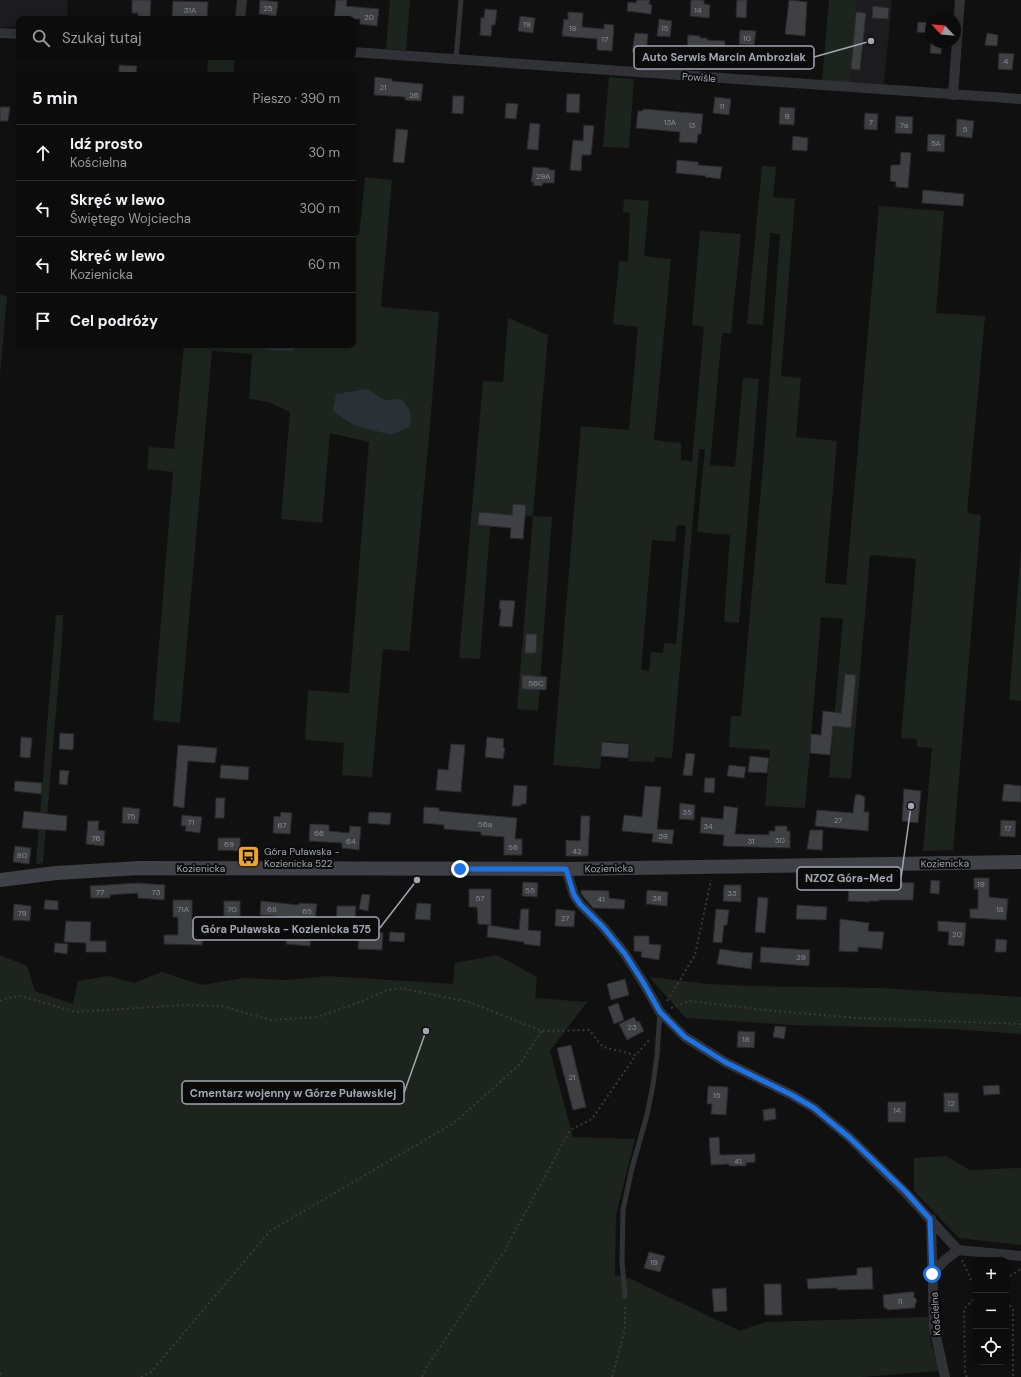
<!DOCTYPE html>
<html lang="pl">
<head>
<meta charset="utf-8">
<style>
	:root { --surface:#0c0c0d; --page:#1a1a1b; --text:#f1f3f6; --muted:#9a9b9d; --line:#2c2c2e }
	body { margin:0; font-family:"DM Sans",sans-serif; background:var(--page); color:var(--text) }
	.controls { position:absolute; right:12px; bottom:12px; display:grid; overflow:hidden; border-radius:8px; box-shadow:0 2px 10px #0003 }
	.controls button { width:36px; height:36px; display:grid; place-items:center; padding:0; border:0; border-bottom:1px solid var(--line); background:var(--surface); color:var(--text); font:20px sans-serif }
	.compass { position:absolute; left:925px; top:12px; width:36px; height:36px; border-radius:50%; background:var(--surface); box-shadow:0 2px 10px #0003; rotate:296deg }
	.stop { position:absolute; width:12px; height:12px; margin:-9px; border:3px solid #1a73e8; border-radius:50%; background:#fff }
	.stop.end { background:#1a73e8; border-color:#fff; box-shadow:0 1px 4px #0008 }
	.list { margin:0; padding:0; list-style:none }
	h2 { display:flex; justify-content:space-between; align-items:center; height:52px; margin:0; padding:0 16px; font-size:17px }
	h2 small { font-size:13px; font-weight:400; color:var(--muted) }
	.list li { display:grid; grid-template-columns:26px 1fr auto; gap:12px; align-items:center; box-sizing:border-box; height:56px; padding:0 16px; border-top:1px solid var(--line) }
	.list b { display:block; font-size:15px; white-space:nowrap }
	.list p { margin:0; font-size:13px; white-space:nowrap; color:var(--muted) }
	.list em { font-size:13px; font-style:normal; color:var(--muted) }
	.icon { flex:none; width:22px; height:22px; fill:none; stroke:currentColor; stroke-width:2; stroke-linecap:round; stroke-linejoin:round }
	.map { position:relative; flex:none; width:1021px; height:1377px; overflow:hidden }
	.search { position:absolute; background:var(--surface); box-shadow:0 2px 10px #0003; left:16px; top:16px; width:340px; height:44px; display:flex; align-items:center; gap:10px; box-sizing:border-box; padding:0 14px; border-radius:8px; color:var(--muted); font-size:15px }
	.panel { position:absolute; background:var(--surface); box-shadow:0 2px 10px #0003; left:16px; top:72px; width:340px; height:276px; border-radius:8px }
	.map>svg:first-child { display:block }
	.built { fill:#1c1c1e }
	.green { fill:#1d241d; fill-rule:evenodd }
	.water { fill:#293137 }
	.building { fill:#3f4044; stroke:#2a2a2d }
	.lines { fill:none; stroke-linecap:round; stroke-linejoin:round }
	.path { stroke:#37393d; stroke-width:2; stroke-dasharray:2 3; stroke-linecap:butt }
	.lane { stroke:#313236; stroke-width:5 }
	.street { stroke:#313236; stroke-width:10 }
	.secondary { stroke:#3f4146; stroke-width:14 }
	.route { stroke:#1a73e8; stroke-width:5 }
	.labels { text-anchor:middle; stroke-width:4; stroke-linejoin:round; paint-order:stroke }
	.number-label { font-size:8px; fill:#898d96 }
	.street-label { font-size:10px; fill:#a2a7b2; stroke:#0b0b0c }
	.poi-label { font-size:10px; fill:#a2a7b2; stroke:#0b0b0c; text-anchor:start }
	.leader { fill:none; stroke:#a2a7b2; stroke-width:1.5 }
	.callout-dot { fill:#a2a7b2; stroke:#0b0b0c; stroke-width:1.5 }
	.callout { fill:#0b0b0c; stroke:#a2a7b2; stroke-width:1.5 }
	.callout-label { font-size:11px; text-anchor:middle; font-weight:bold; fill:#a2a7b2 }
</style>
</head>
<body>
<div class="map">
<svg width="1021" height="1377" viewBox="0 0 1021 1377">
	<rect width="100%" height="100%" fill="#101011"/>
	<path class="built" d="M0 0H68L67 19H19V27H0Z
		M857 0H892L884 84 850 82Z"/>
	<path class="green" d="M390 0H410L406 50 386 49Z
		M829 0H857L850 82 822 81Z
		M208 57H235L233 75H207Z
		M609 77 634 79 629 148 603 147Z
		M762 166 776 167 773 197 795 199 781 376 801 378 796 437 837 441 825 583 846 585 879 206 944 211 936 313 985 316 967 513 981 515 953 850 923 851 932 748 917 747V739L901 738 916 559 870 555 851 779 829 777 843 619 821 617 805 808 765 806 770 750 729 747 731 716H741L764 454 780 234 770 233 763 325 747 324Z
		M365 177 392 180 381 307 439 312 430 426 409 651 383 649 372 777 342 775 344 743 305 740 308 690 349 693 369 442 330 433 322 523 281 519 290 412 268 402 249 399 252 354 212 351 180 723 153 720 173 472 147 469 149 447 174 449 184 345H353V234L359 235Z
		M624 199 649 201 644 256 671 259 654 440 681 443V460L692 461 704 327 692 325 700 231 741 234 731 333H722L710 465 735 467 743 378 759 379 739 623 724 622 730 535 697 532 705 449H699L672 758 655 757V762L629 761 630 743 603 741 600 769 553 765 581 426 629 430 638 327 613 324 619 261 628 262 630 213 623 212ZM677 525 686 526 676 644 664 643 663 653 651 652 649 671 641 670 652 540 675 542Z
		M0 295 7 296 0 375Z
		M508 318 548 335 533 516 552 517 538 711 517 709 533 516 491 515 480 659 459 658 483 381 503 382Z
		M1021 549V701L1009 700Z
		M56 615H63L62 642 43 863 36 864Z
		M0 955 27 966 35 991 73 1004 78 981 108 976 134 983 162 972 202 985 244 978 287 980 328 976 453 984 455 963 497 955 537 977 535 998 587 1002 550 1051 573 1137 635 1139 616 1215 615 1275 631 1279 740 1331 765 1322 928 1317 931 1343 940 1371 862 1377H0Z
		M649 977 708 984 751 986 881 988 1021 997V1034L951 1029 791 1025 686 1018Z
		M946 1156 970 1170 1021 1168V1245L959 1238 914 1191V1158Z"/>
	<path class="water" d="M242 345H295L293 351H274Z
		M367 389 384 400 401 399C409 409 414 414 409 427L391 435 354 425 333 411 336 394Z"/>
	<path class="building" d="M132 0H151L150 17 138 16V13H132Z
		M260 0 278 2 276 16 259 14Z
		M336 0H347L346 6 379 9 377 26 360 24V19H334Z
		M637 0H650L649 4 652 5 651 14 627 11 628 2 636 3Z
		M691 0H704V4L710 5 709 18 690 16Z
		M737 0H747L746 18 736 17Z
		M789 0 807 2 805 36 785 34Z
		M173 1 208 2 207 19H178L172 18Z
		M873 6 889 8 888 19 872 18Z
		M485 9 497 10 495 25H492L491 36 480 35 481 17 484 18Z
		M568 12 583 13 582 27 604 29V24L614 25 612 51 597 50V39L562 36 564 19 568 20Z
		M856 12 866 13 860 70 851 69Z
		M520 16 535 18 533 33 518 31Z
		M659 19 672 21 670 37 657 36Z
		M918 22 931 23V33L917 32Z
		M740 30 756 31 754 45 739 44Z
		M635 33 648 34 646 53 632 52Z
		M987 33 998 35 997 46 985 45Z
		M688 35 700 36V38H707V40L725 41 724 58 699 56V54L687 53Z
		M931 42H942L941 54 930 53Z
		M999 53 1014 54 1012 70 998 69Z
		M119 65 137 66 136 75H119Z
		M375 77 392 79V81L423 84 421 101 405 100V97L374 95Z
		M567 94H580L579 113 566 112Z
		M453 96H464L463 114 452 113Z
		M715 97 731 99 729 115 713 113Z
		M506 103 518 104 516 119 505 118Z
		M0 107H10L8 121H0Z
		M780 107 795 108 794 125 779 124Z
		M643 109 703 114 701 134H698L697 143 679 142 680 132 636 128 638 111H643Z
		M865 113 878 114 877 130 864 129Z
		M896 116 913 117 912 134 895 133Z
		M957 119 974 121 972 138 956 136Z
		M530 123 540 124 538 150 527 149Z
		M584 125 594 126 591 155H582L581 171 570 170 573 140 583 141Z
		M396 129 408 130 404 163 393 162Z
		M928 134 945 135 944 152 927 151Z
		M793 136 808 138 807 151 792 150Z
		M901 152 911 153 908 188 896 187V182L890 181 891 165H900Z
		M677 160 698 162V165L722 167 720 179 705 177 706 176 676 173Z
		M533 167 549 168V170H555L554 183H543L542 186 533 185 534 182H531Z
		M923 190 964 194 963 206 922 203Z
		M513 504 526 505 523 539 510 538 511 528 478 525 479 512 512 515Z
		M500 600 515 601 512 627 499 626 501 609H499Z
		M526 634H537L536 653H525Z
		M845 674 856 675 851 728 833 726 830 755 810 753 811 734 821 735 823 711 841 713Z
		M522 675 547 677 546 690 522 689Z
		M60 733 74 734 73 750 59 749Z
		M21 737 32 738 30 758 20 757Z
		M487 737 504 739 503 748H505L503 759 485 757Z
		M602 742 629 744 628 758 601 756Z
		M451 744 465 745 461 792 436 790 438 769 448 770Z
		M178 745 217 748 215 763 188 761 184 808 173 806Z
		M686 753 695 754 692 776 683 775Z
		M750 756 769 758 767 773 748 772Z
		M221 765 249 767 248 780 220 778Z
		M729 765 746 767 744 778 727 776Z
		M60 770 69 771 67 785 59 784Z
		M705 778H715L714 793 704 792Z
		M15 781 42 783 41 794 14 791Z
		M1004 784 1021 786V802L1002 801Z
		M514 785 527 786 526 804H521V806H512Z
		M645 786 661 787 657 829 674 830 672 844 652 842 653 834 622 831 624 815 642 817Z
		M904 789 921 791 918 823 902 821Z
		M858 794 865 797 864 812H869L868 831 815 826 817 810 853 813 855 796Z
		M216 798H225L224 818H215Z
		M680 803 695 805 694 820 679 819Z
		M724 806 738 808 735 834 769 835V831H775V826H787V831H790V848L723 846 724 835 700 833 701 817 723 819Z
		M123 807 140 809 138 824 122 823Z
		M424 807 439 808V811L517 818 515 839H522V855H504V837L481 835V832L444 829V825L423 823Z
		M24 811 67 816 66 831 22 828Z
		M281 812 292 813 290 834 273 833 274 816 280 817Z
		M369 812 391 813 390 825 368 823Z
		M182 815 202 817 200 833 185 831 186 826H181Z
		M581 816H590L588 856H566V840L580 841Z
		M1001 820 1016 821 1015 837 1000 836Z
		M88 821H99L98 830 105 831 104 846 86 844Z
		M310 824 329 825V831L349 833 350 826 361 827 359 850 342 848V843L309 841Z
		M810 830H823L822 850 807 849Z
		M218 838H240V851L218 850Z
		M15 846 31 848 29 864 13 862Z
		M974 878H989V897L1008 899 1006 920 970 918V909H978V889H974Z
		M931 880 940 881 939 894 930 893Z
		M523 882 538 883 537 897 522 896Z
		M893 882 914 883 913 900H879V901H870V902L848 901 849 886 872 888 873 885 893 887Z
		M138 883 165 885 164 900 138 898V893L110 895V898H91L90 886Z
		M724 885H741V902L723 901Z
		M469 889H491V925L478 924 477 907H469Z
		M581 890 609 891V898L625 900 624 909 593 908 581 894Z
		M647 890 668 892 667 906 646 904Z
		M362 894 370 895 368 911 359 909Z
		M758 897 768 898 765 933 755 932Z
		M45 900 58 901V910L44 909Z
		M173 900H192V926H204L202 945 164 944V935H178V917H173Z
		M224 901H240V916H224Z
		M261 901 298 905 299 903 317 904 315 920H312L310 946 286 944 289 917 260 915Z
		M417 903 431 904 430 920 415 919Z
		M14 904 31 906 30 921 13 920Z
		M797 905 827 907 826 920 796 919Z
		M337 906H356L355 926 336 925Z
		M521 909H529L528 930 541 931 540 946 524 944V942L487 937 488 925 519 930Z
		M556 909 575 911 574 927 555 926Z
		M716 909 729 910 727 925H724L722 943 713 942Z
		M840 919 869 923 868 931 884 932 882 949 858 947V952L839 951Z
		M66 921 91 922 90 941H106V952H86V943L64 942Z
		M938 921 966 923 964 946 948 945 949 932 938 931Z
		M374 932 383 933 382 950 358 949 359 935 373 936Z
		M390 932 405 933 404 942 389 941Z
		M634 936H649V944L661 945 659 960 641 957 642 952 634 951Z
		M996 939 1007 940 1006 952H995Z
		M55 943 68 944 67 954 54 952Z
		M761 947 810 950 809 966 760 962Z
		M720 949 739 952 753 953 751 969 717 964Z
		M625 979 629 995 611 1000 607 984Z
		M618 1003 624 1020 614 1024 608 1007Z
		M634 1017 637 1022 639 1021 644 1031 627 1040 619 1024Z
		M775 1026 786 1027 784 1039 773 1037Z
		M738 1031 755 1032 754 1048 737 1047Z
		M571 1045 586 1107 573 1110 557 1048Z
		M999 1085 1000 1094 984 1095 983 1086Z
		M708 1086 728 1087 726 1115 711 1114 712 1104H707Z
		M944 1093H958L959 1112H944Z
		M888 1102H906L905 1122H888Z
		M775 1108 776 1119 764 1121 763 1110Z
		M719 1137 720 1155 755 1154V1162L746 1163V1166H729V1164L711 1165 709 1138Z
		M649 1252 665 1256 660 1272 644 1268Z
		M872 1267 873 1289 837 1290V1288L808 1289 807 1279 857 1275V1268Z
		M764 1284H781L782 1315H765Z
		M726 1288 727 1311 714 1312 712 1289Z
		M909 1292H914V1297L917 1300 915 1305V1308L887 1310V1308H884L883 1295Z"/>
	<g class="lines">
		<path class="path" d="M0 1001 7 998 21 996 76 1012 184 1005 222 1006 270 1020 317 1017 355 1004 388 990 400 988 469 1002 542 1031 589 1030 603 1047 636 1055 649 1040
			M667 1001 695 955 711 880
			M671 1008 689 1001 774 1011 857 1018 1021 1024
			M962 1260 972 1282H976
			M1006 1279 1021 1269
			M1006 1302 1013 1309V1375L1011 1377
			M0 1373 2 1377
			M141 1377 151 1372 270 1231 454 1123 519 1065 542 1031
			M422 1377 426 1368 505 1250 570 1130 592 1119 636 1055
			M612 1377 625 1329V1304
			M967 1377 965 1374 964 1309 973 1300H976"/>
		<path class="lane" d="M456 59 461 0
			M625 1296 622 1262 623 1210 632 1168 647 1115 653 1085 657 1055 660 1012"/>
		<path class="street" d="M240 19 242 0
			M0 33 19 34
			M353 52 1021 99
			M953 95 960 0
			M566 869 574 895 580 904 603 927 625 954 643 982 660 1012 685 1037 725 1062 792 1095 814 1108 850 1138 906 1193 958 1250 1021 1256
			M931 1219 934 1327 945 1377
			M932 1274 944 1261 958 1250"/>
		<path class="secondary" d="M0 880 56 873 140 868 566 869 1021 862"/>
	</g>
	<g class="lines">
		<path class="route" d="M460 869H566L574 895 580 904 603 927 625 954 643 982 660 1012 685 1037 725 1062 792 1095 814 1108 850 1138 906 1192 930 1219 932 1274"/>
	</g>
	<defs>
		<symbol id="bus-square" viewBox="-11 -11 22 22"><rect x="-9" y="-9" width="18" height="18" rx="4" fill="#eda32c" stroke="#0b0b0c"/><path d="M-5-6H5V4H4V6H2V4H-2V6H-4V4H-5ZM-3.5-4V0h7V-4ZM-3.5 1.2v1.5H-2V1.2ZM2 1.2v1.5H3.5V1.2Z" fill="#111"/></symbol>
	</defs>
	<g fill-rule="evenodd">
		<use href="#bus-square" x="236" y="844" width="25" height="25"/>
	</g>
	<g class="labels">
		<g class="number-label">
			<text x="268" y="11">25</text>
			<text x="190" y="13">31A</text>
			<text x="698" y="13">14</text>
			<text x="369" y="20">20</text>
			<text x="527" y="27">19</text>
			<text x="573" y="31">18</text>
			<text x="665" y="31">15</text>
			<text x="747" y="41">10</text>
			<text x="605" y="42">17</text>
			<text x="1006" y="64">4</text>
			<text x="383" y="90">21</text>
			<text x="414" y="98">26</text>
			<text x="722" y="109">11</text>
			<text x="787" y="119">9</text>
			<text x="670" y="125">13A</text>
			<text x="871" y="125">7</text>
			<text x="692" y="128">13</text>
			<text x="904" y="128">7a</text>
			<text x="965" y="132">5</text>
			<text x="936" y="146">5A</text>
			<text x="543" y="179">29A</text>
			<text x="536" y="686">56C</text>
			<text x="687" y="815">35</text>
			<text x="131" y="819">75</text>
			<text x="838" y="823">27</text>
			<text x="191" y="825">71</text>
			<text x="485" y="827">56a</text>
			<text x="282" y="828">67</text>
			<text x="708" y="829">34</text>
			<text x="1008" y="831">17</text>
			<text x="319" y="836">66</text>
			<text x="663" y="839">39</text>
			<text x="96" y="841">76</text>
			<text x="780" y="843">30</text>
			<text x="351" y="844">64</text>
			<text x="751" y="844">31</text>
			<text x="229" y="847">69</text>
			<text x="513" y="850">56</text>
			<text x="577" y="854">42</text>
			<text x="22" y="858">80</text>
			<text x="981" y="887">19</text>
			<text x="530" y="893">55</text>
			<text x="100" y="895">77</text>
			<text x="156" y="895">73</text>
			<text x="732" y="896">33</text>
			<text x="480" y="901">57</text>
			<text x="657" y="901">38</text>
			<text x="601" y="902">41</text>
			<text x="183" y="912">71A</text>
			<text x="232" y="912">70</text>
			<text x="272" y="912">68</text>
			<text x="1000" y="912">18</text>
			<text x="307" y="914">65</text>
			<text x="22" y="916">79</text>
			<text x="565" y="921">27</text>
			<text x="957" y="937">20</text>
			<text x="801" y="960">29</text>
			<text x="632" y="1030">23</text>
			<text x="746" y="1042">18</text>
			<text x="572" y="1080">21</text>
			<text x="717" y="1098">15</text>
			<text x="951" y="1106">12</text>
			<text x="897" y="1113">14</text>
			<text x="738" y="1164">41</text>
			<text x="654" y="1265">19</text>
			<text x="900" y="1304">11</text>
		</g>
		<g class="street-label">
			<text transform="translate(699 77) rotate(4)" y="4">Powiśle</text>
			<text transform="translate(945 863) rotate(-1)" y="4">Kozienicka</text>
			<text x="201" y="872">Kozienicka</text>
			<text transform="translate(609 868) rotate(-1)" y="4">Kozienicka</text>
			<text transform="translate(935 1314) rotate(-94)" y="4">Kościelna</text>
		</g>
		<g class="poi-label">
			<text x="264" y="855">Góra Puławska -<tspan x="264" dy="12">Kozienicka 522</tspan></text>
		</g>
	</g>
	<path class="leader" d="M871 41L814 57M911 806L901 878M417 880L379 929M426 1031L404 1093"/>
	<g class="callout-dot">
		<circle cx="871" cy="41" r="4"/>
		<circle cx="911" cy="806" r="4"/>
		<circle cx="417" cy="880" r="4"/>
		<circle cx="426" cy="1031" r="4"/>
	</g>
	<g class="callout">
		<rect x="634" y="46" width="180" height="23" rx="4"/>
		<rect x="797" y="867" width="104" height="23" rx="4"/>
		<rect x="193" y="917" width="186" height="23" rx="4"/>
		<rect x="182" y="1081" width="222" height="23" rx="4"/>
	</g>
	<g class="callout-label">
		<text x="724" y="61">Auto Serwis Marcin Ambroziak</text>
		<text x="849" y="882">NZOZ Góra-Med</text>
		<text x="286" y="933">Góra Puławska - Kozienicka 575</text>
		<text x="293" y="1097">Cmentarz wojenny w Górze Puławskiej</text>
	</g>
</svg>
<div class="controls">
<button>+</button>
<button>−</button>
<button><svg class="icon" aria-label="locate" viewBox="0 0 24 24"><circle cx="12" cy="12" r="6"/><path d="M12 2v4M12 18v4M2 12h4M18 12h4"/></svg></button>
</div>
<svg class="compass" viewBox="-18 -18 36 36"><path d="M0-13l5 13h-10z" fill="#e53935"/><path d="M0 13l5-13h-10z" fill="#9a9b9d"/></svg>
<div class="stop" style="left:932px;top:1274px"></div>
<div class="stop end" style="left:460px;top:869px"></div>
<div class="search"><svg class="icon" aria-label="search" viewBox="0 0 24 24"><circle cx="10" cy="10" r="6"/><path d="M15 15l6 6"/></svg>Szukaj tutaj</div>
<section class="panel">
<h2>5 min<small>Pieszo · 390 m</small></h2>
<ul class="list">
<li><svg class="icon" aria-label="ahead" viewBox="0 0 24 24"><path d="M12 20V5M6 11l6-6 6 6"/></svg><div><b>Idź prosto</b><p>Kościelna</p></div><em>30 m</em></li>
<li><svg class="icon" aria-label="left" viewBox="0 0 24 24"><path d="M17 20v-9H6M10 6l-5 5 5 5"/></svg><div><b>Skręć w lewo</b><p>Świętego Wojciecha</p></div><em>300 m</em></li>
<li><svg class="icon" aria-label="left" viewBox="0 0 24 24"><path d="M17 20v-9H6M10 6l-5 5 5 5"/></svg><div><b>Skręć w lewo</b><p>Kozienicka</p></div><em>60 m</em></li>
<li><svg class="icon" aria-label="arrive" viewBox="0 0 24 24"><path d="M6 21V4h12l-3 4 3 4H6"/></svg><div><b>Cel podróży</b></div></li>
</ul>
</section>
</div>
</body>
</html>
